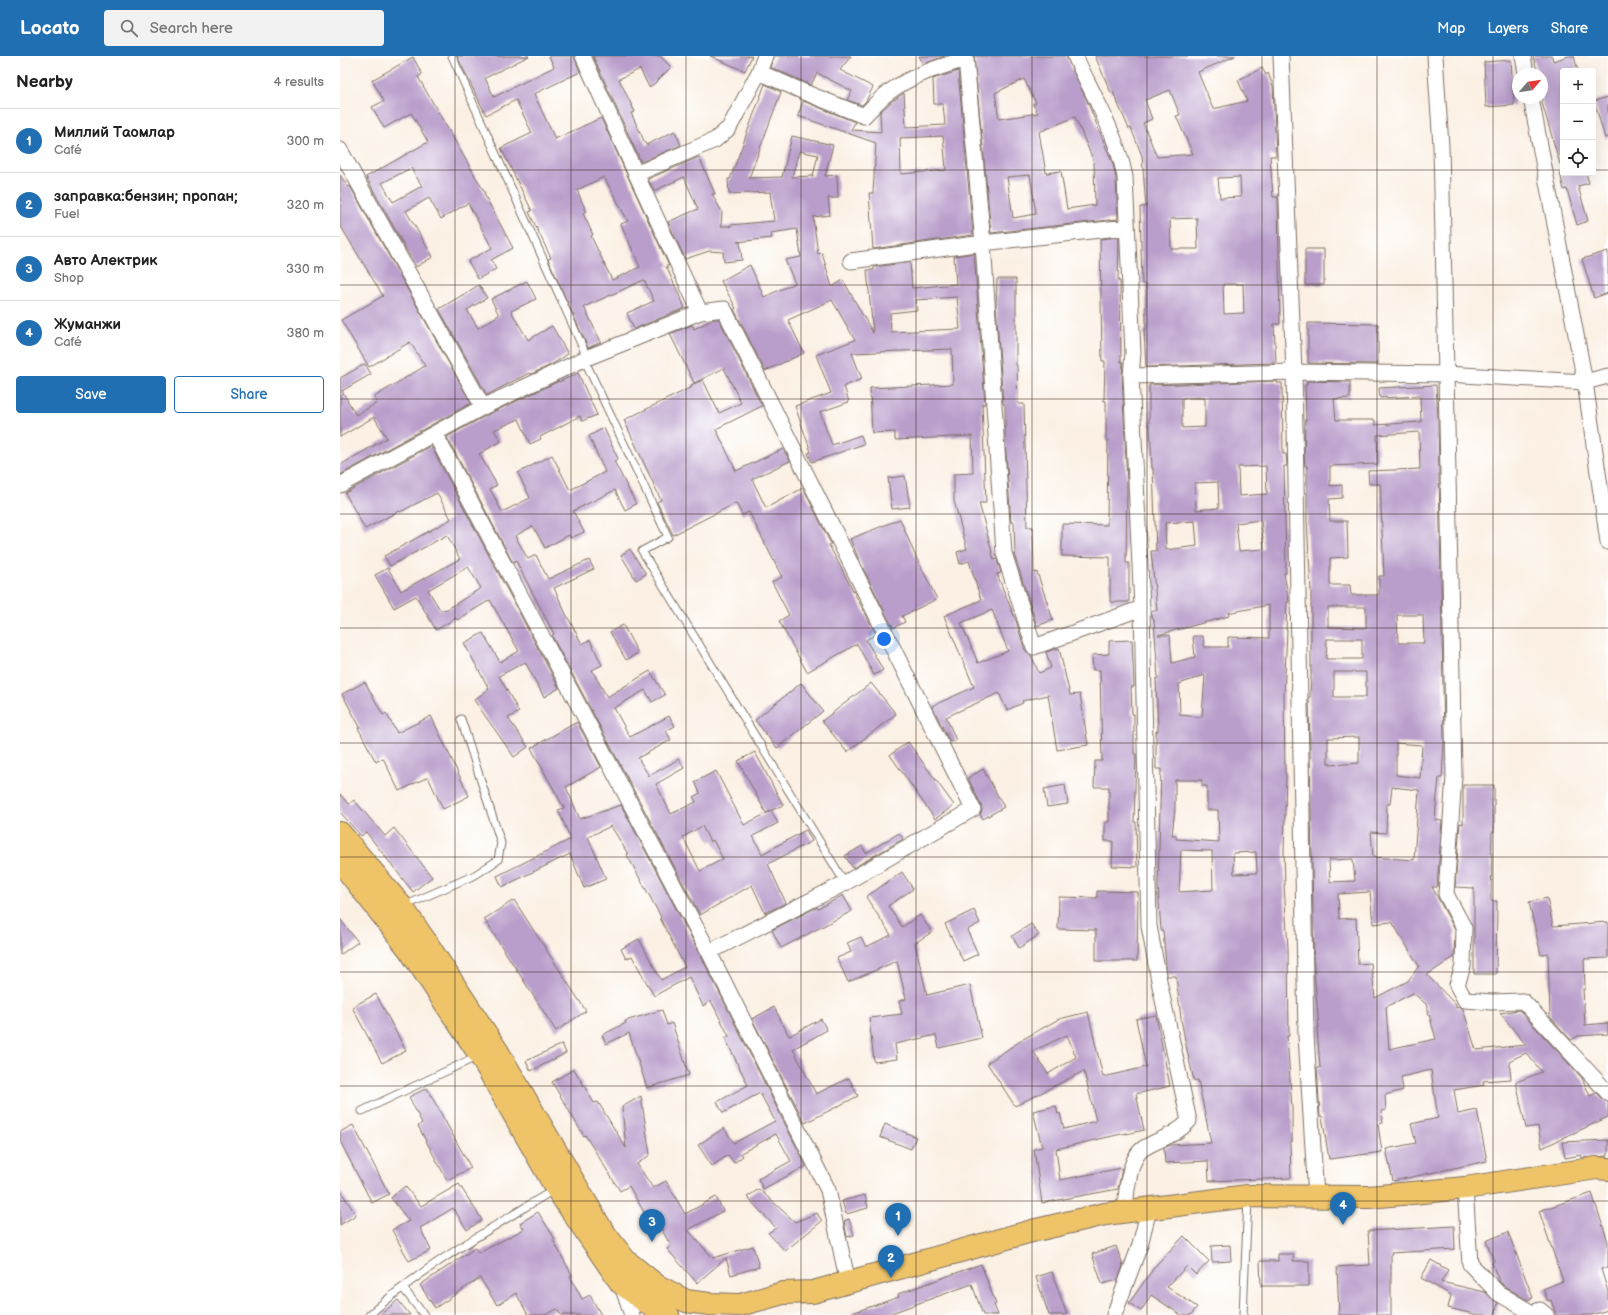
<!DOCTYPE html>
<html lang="en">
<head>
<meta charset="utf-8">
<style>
	:root { --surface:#fff; --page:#f2f2f2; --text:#222; --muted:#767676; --line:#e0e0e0; --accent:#1f6fb2 }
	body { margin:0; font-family:"Balsamiq Sans",sans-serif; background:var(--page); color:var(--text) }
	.controls { position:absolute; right:12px; top:12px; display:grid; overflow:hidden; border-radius:4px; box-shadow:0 4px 16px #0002 }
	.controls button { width:36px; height:36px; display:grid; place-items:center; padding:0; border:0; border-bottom:1px solid var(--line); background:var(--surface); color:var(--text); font:20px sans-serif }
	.compass { position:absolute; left:1172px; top:12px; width:36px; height:36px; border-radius:50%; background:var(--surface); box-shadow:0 4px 16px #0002; rotate:61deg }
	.you { position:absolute; left:544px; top:583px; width:14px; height:14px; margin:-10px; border:3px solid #fff; border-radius:50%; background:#1a73e8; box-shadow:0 0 0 6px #1a73e833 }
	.badge { display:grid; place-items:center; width:26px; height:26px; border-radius:50%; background:var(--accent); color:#fff; font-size:13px; font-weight:700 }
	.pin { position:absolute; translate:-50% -33px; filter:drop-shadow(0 1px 2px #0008) }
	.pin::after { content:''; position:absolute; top:21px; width:14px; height:12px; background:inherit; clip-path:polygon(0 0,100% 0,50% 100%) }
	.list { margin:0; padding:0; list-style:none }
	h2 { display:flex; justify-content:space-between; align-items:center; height:52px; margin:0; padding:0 16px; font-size:17px }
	h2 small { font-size:13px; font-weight:400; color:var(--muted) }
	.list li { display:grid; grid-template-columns:26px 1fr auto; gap:12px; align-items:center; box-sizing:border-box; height:64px; padding:0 16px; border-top:1px solid var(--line) }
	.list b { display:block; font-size:15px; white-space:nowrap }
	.list p { margin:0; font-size:13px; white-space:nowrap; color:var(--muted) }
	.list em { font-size:13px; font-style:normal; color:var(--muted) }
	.actions { display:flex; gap:8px; padding:12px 16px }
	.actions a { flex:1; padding:9px 0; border:1px solid var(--accent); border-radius:4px; text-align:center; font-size:14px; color:var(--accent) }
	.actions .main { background:var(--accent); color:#fff }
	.icon { flex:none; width:22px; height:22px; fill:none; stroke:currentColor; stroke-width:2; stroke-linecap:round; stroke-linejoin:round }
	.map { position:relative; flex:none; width:1268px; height:1259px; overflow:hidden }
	header { display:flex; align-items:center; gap:24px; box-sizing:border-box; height:56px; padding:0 20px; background:var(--accent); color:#fff }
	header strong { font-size:19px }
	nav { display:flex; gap:22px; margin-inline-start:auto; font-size:14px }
	.search { width:280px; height:36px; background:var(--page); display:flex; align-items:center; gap:10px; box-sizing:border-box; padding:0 14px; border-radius:4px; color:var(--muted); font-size:15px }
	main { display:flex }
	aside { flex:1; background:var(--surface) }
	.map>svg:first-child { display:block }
	.building { fill:#b99ecb; fill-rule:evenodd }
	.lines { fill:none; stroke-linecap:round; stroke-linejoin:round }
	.service-casing { stroke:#7e6f63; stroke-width:9 }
	.minor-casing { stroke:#7e6f63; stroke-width:17 }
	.primary-casing { stroke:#7e6f63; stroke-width:24 }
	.service { stroke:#fff; stroke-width:7 }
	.minor { stroke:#fff; stroke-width:15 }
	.primary { stroke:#efc469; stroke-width:22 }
	.grid { fill:none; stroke:#3b2a1e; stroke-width:1; stroke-opacity:0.55 }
</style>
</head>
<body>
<header>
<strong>Locato</strong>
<div class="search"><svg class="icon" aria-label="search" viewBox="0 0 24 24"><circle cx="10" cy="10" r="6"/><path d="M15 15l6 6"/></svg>Search here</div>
<nav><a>Map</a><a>Layers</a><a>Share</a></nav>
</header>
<main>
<aside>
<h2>Nearby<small>4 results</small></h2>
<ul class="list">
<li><span class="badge">1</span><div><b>Миллий Таомлар</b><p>Café</p></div><em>300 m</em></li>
<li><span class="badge">2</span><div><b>заправка:бензин; пропан;</b><p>Fuel</p></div><em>320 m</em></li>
<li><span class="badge">3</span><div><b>Авто Алектрик</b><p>Shop</p></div><em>330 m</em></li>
<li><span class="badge">4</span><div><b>Жуманжи</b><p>Café</p></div><em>380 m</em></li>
</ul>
<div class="actions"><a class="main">Save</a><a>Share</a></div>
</aside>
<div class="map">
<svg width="1268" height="1259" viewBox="0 0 1268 1259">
	<rect width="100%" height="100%" fill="#fff"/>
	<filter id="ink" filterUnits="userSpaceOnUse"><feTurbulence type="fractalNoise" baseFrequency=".025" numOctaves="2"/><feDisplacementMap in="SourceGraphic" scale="8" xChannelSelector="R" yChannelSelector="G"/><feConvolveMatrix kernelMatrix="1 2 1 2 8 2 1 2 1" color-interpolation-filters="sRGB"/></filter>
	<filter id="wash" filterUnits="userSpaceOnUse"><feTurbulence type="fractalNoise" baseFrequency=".012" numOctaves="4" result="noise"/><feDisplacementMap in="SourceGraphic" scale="16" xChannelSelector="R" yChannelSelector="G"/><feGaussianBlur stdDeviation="0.9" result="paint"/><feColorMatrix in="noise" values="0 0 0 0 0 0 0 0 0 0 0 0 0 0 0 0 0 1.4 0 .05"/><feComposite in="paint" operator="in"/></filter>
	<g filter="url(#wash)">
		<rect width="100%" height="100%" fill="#fbf0e3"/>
		<g id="blocks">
			<path class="building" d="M117 0H189L145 22 154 41 214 11 209 0H234L240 16 194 38 215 83 261 62 329 210H326L345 252 294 273 287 257 314 245 304 224 244 251 261 286 248 292 208 203 211 202 189 156 192 155 161 92 192 77 176 44 146 59ZM264 121 288 165 281 168 300 211 272 224 251 180 253 179 243 157 246 155 237 134Z
				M253 0H320L331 11 314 28 309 31 300 13 279 23 295 56 291 57 306 89 335 75 341 89 301 106Z
				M370 0H412L405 15Z
				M435 0H511L500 14 533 31 526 45 522 49 507 44 512 35 477 17 471 29 430 11Z
				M579 0H605L583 8Z
				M634 0H726L747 45 773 108 776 122 778 163 651 177ZM684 23 696 47 693 48 698 57 659 63 655 37ZM735 61 754 106 755 149 727 153 721 115 706 117 699 76ZM690 119 696 158 673 162 667 121Z
				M755 0H895L858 16 873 53 907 45 898 24 922 12 926 19 928 17 933 30 936 100H930L933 141H938V143L940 268H934L936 307 806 311 804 274H806V228H802L800 151H806L802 100 791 72 789 73 773 36 771 37ZM830 34 840 59 836 60 853 98 817 101 803 67 812 63 805 44ZM900 121 901 141 880 142 878 122ZM857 162 858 193H831L830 163ZM883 228H903L904 257 884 258Z
				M1193 0H1212L1213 5 1229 0H1234L1238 15H1223V107L1220 108 1202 47V18H1198Z
				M73 1 82 18 78 21 145 137 144 138 173 192 151 204 156 213 138 223 128 205 152 192 128 147 101 163 89 142 66 155 93 201 76 211 26 121 88 86 71 57 44 72 32 51 44 45 32 24ZM71 112 82 130 53 146 42 127Z
				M1171 4 1174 49 1146 51 1144 6Z
				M618 15 633 179 533 193 529 137H533L536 87 458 60 463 45 515 66 511 74 541 76 540 56 551 46 564 37 566 71 605 69 603 48H594L593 23ZM603 80 606 114 561 118 560 82Z
				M425 28 441 36 409 122 442 121 452 80 493 89 485 120 497 119 498 142H488L490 159 473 161 478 198 482 197 492 231 503 224 533 277 527 214H534V211L570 206 572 232 616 228 614 200 634 197 645 348H642L646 447H639L654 504 657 503 661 517 657 518 676 565 685 594 691 599 699 617 711 612 706 596 719 592 730 639 740 638 748 689 717 694 708 639 682 645 683 647 667 654 659 637 606 661 616 684 610 686 592 650 634 631 604 560 641 544 629 505 620 508 617 496 627 493 614 445V418L633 417 632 380 555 384V376L532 377 530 332 613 328 612 293 512 297 522 323 504 330 509 346 480 356 492 389 521 379 524 388 472 406 468 397 471 396 455 350 491 337 476 299 515 284 492 244 448 264 464 297 425 315 394 253 396 252 381 225 410 209 424 241 455 227 445 204 461 201 457 173 431 177 432 182 397 186H400L402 204 384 206 383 196 369 195 345 203 328 166 358 153 344 121 314 135 308 123 359 101 375 138H372L382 156 381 170H390V171V169L434 165 430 136 389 138 388 123H390ZM459 95 478 99 473 120 452 121ZM617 241 620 273 551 276 550 257 577 254 576 244ZM652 554 668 595 638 607 621 567Z
				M1268 41V82H1265L1254 45Z
				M1220 117H1246L1249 127 1238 130 1248 165 1237 169 1227 133 1224 134Z
				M0 119 8 131 10 130 131 347 0 419V409L47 382 34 361 0 381V322L25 308 31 318 2 335 16 359 37 347 34 341 85 310 70 286 29 311 1 264 43 240 0 169Z
				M779 181 778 225H780L781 306H783L782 320 787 428 786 507H789V546H770V501L722 500V468L767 469 768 384H766V345H764L765 305H762L760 183Z
				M965 193H984V229H965Z
				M1268 195V237L1254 242 1242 203Z
				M657 223H676V309H677L678 348H684L687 471H693L694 517 697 516 713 564 697 570 674 498H675L674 466H671L665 385V348H663L656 250Z
				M187 225 196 243 171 255 188 284 212 270 228 298 211 309 191 318 189 317 147 339 99 253 139 229 147 242 127 254 138 272 159 259 151 243Z
				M374 263H379L422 350 376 373 396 415 443 393 450 405 412 423 426 452 463 432 491 488 489 489 536 578 526 584 543 614 534 619 517 588 467 616 439 565 449 559 432 526 442 521 409 456 402 459 396 447 333 479 317 446 321 444 284 364 352 331 351 329 363 324 379 357 401 347 384 312 354 327 330 278 352 269 354 273Z
				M968 267 1038 268V308L968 307Z
				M238 317 257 359 242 365 240 360 200 381 201 383 190 388 179 363 154 374 161 385 139 398 157 429 150 433 162 456 190 442 178 417 212 399 230 434 265 416 249 380 264 372 278 403 274 405 296 448 285 454 275 434 233 455 244 476 231 482 229 479 205 492 193 470 175 480 188 503 196 499 208 523 249 504 254 513 214 532 226 558 242 588 250 584 262 609 252 614 267 641 310 615 325 639 312 646 305 634 274 652 290 681 329 660 335 670 326 675 331 684 298 702 309 720 339 703 344 712 316 728 331 758 356 746 353 741 360 737 355 726 376 715 404 769 431 755 438 767 413 780 422 798 466 774 472 785 428 808 446 847 425 857 412 829 360 859 212 580 214 578 176 505 173 507 107 381 147 359 219 325V326ZM362 770 370 786 373 784 383 803 360 815 343 781Z
				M937 325V327H942L943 398H946L947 410H944L946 517H944L949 546H947L946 574H947L944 639 945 717H946L944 796 945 829H944L948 892 949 980H947L952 1053V1086H950L951 1122 869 1125 868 1105 825 1107 824 1092 830 1089 871 1087 858 1024 854 1025 847 994 841 963 836 920H827L823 875H821L818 831 821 713H816V675H818L816 623 818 622 814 564 811 558V556L817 554 811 495H816L813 412H812L810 370H809V329ZM842 342H865V371L842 372ZM926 410 927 438 899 440 898 411ZM878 426 879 452 856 454 855 427ZM921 464 924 493 899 495 896 467ZM855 465 857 490 826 494 825 467ZM929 549V582L888 581V591H864L863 580H853L855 601 832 607 830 579H818L889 560 888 557ZM865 619 862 661 840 659 839 628ZM835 724H862V730H867V754H878L879 786 836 783V779H832L835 752ZM841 794 872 795 873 834 839 836ZM916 796 917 817 894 818 893 797Z
				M967 325 1010 326V342L994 343 996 364H1035V369L1081 366 1080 340 1040 342 1039 332 1096 329 1098 362 1104 685 1102 722H1099L1096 750 1095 764 1102 765 1097 831H1092L1115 874 1114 901 1087 919 1116 949V952L1120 951 1123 953 1136 994 1186 989 1160 957 1179 954 1242 1022 1250 1040 1256 1037 1262 1043 1268 1046V1061L1202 1092 1198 1070 1186 1072 1176 1026 1202 1016 1186 997 1169 1005 1171 1023 1143 1025 1144 1029 1114 1034 1118 1058 1137 1054 1147 1105 1053 1125 1046 1093 1076 1087 1071 1068 1098 1062 1091 1014 1061 1021 1063 1034 1045 1039 1046 1054 1041 1055 1043 1067 1038 1068 1042 1096 989 1103 982 1060H980L977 1012H980L977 972H979L974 914 969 641H970L971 620V536L967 464V410H965L964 398 965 364H966L965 329H967ZM1079 376 1080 413 1028 415 1029 428H1040L1044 520H1039V539H1011L1010 529H990V502L1008 501 1007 465H990L989 443 1002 442V429L990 430V410L1038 408 1037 379ZM988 551H1026V572L988 571ZM1057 559H1083L1084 587H1058ZM987 583H1022V603H986ZM994 616H1026V641H994ZM1019 681V707L990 709V707H988V682ZM1056 687 1082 689 1080 722 1056 719ZM1052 731 1079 734 1074 804 1033 801 1031 776 1046 777 1047 748H1050ZM1013 803 1015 825 990 826 989 804ZM1030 836 1033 868 1052 866 1079 910 1068 925 1035 942 1031 907 1018 908 1016 862 999 863 998 838ZM1073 937 1086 948 1096 983 1049 993 1046 951Z
				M91 390 219 632 204 641 185 606 159 620 179 656 168 662 188 691 174 701 134 644 149 633 124 587 143 577 160 606 179 595 150 544 117 564 116 562 96 574 76 540 54 552 35 519 48 512 61 535 120 503 107 479 50 510 44 500 111 463 97 437 60 456 59 455 25 473 5 437ZM128 511 141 532 106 554 105 553 101 555 88 534Z
				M565 420 570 451 552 453 548 422Z
				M560 463 575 499 597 543 562 560 565 566 553 572 520 506 510 483Z
				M290 493 306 518 296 524 281 499Z
				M283 569 298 597 286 604 270 576Z
				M792 584 794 631H791L792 658H794V698H796L794 766H796L797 811 772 810 773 785H765V766H769V731H754L755 705H762L760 614H753L752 599 769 598V585Z
				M25 626 43 659 46 657 57 677 91 660 129 740 103 753 88 721 59 735 43 702 36 706 18 672 20 671 2 638Z
				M461 627 483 655 437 692 415 664Z
				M531 627 556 658 507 696 482 665Z
				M237 666 261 711 226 731 240 763 281 749 361 900 466 1110 423 1133 418 1123 451 1105 436 1078 401 1097 403 1100 394 1107 388 1099 372 1110 358 1089 384 1072 394 1087 435 1065 420 1037 383 1057 377 1046 408 1029 385 982 389 980 371 945 363 950 349 921 314 940 292 900 286 903 281 893 299 883 321 924 345 911 320 862 321 861 287 799 288 798 271 770 248 781 266 823 244 832 230 798 162 831 157 820 231 783 218 754 224 752 191 692Z
				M568 686 614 749 595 763 550 699Z
				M415 696 443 749 426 757 398 705Z
				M643 713 664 751 643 763 640 758 642 754 641 749 628 722Z
				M725 729 728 748 707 751 704 733Z
				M1123 729H1154V776H1152L1151 845H1157L1156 918H1134V832L1115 831 1120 767 1123 768Z
				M0 738 9 748 14 744 45 780 54 772 92 821 73 836 26 776 21 780 0 756Z
				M559 777 563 783 513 812 505 800 522 790 526 797Z
				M562 816 573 833 548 850 562 871 580 859 592 876 575 887 587 939 630 929 642 982 599 992 596 979 555 988 557 1003 534 1006 529 962 562 958 559 945 566 943 557 905 508 926 497 902 511 896 507 887 521 881 526 891 551 879 526 841Z
				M757 835 798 836 797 905H756V874L718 873 719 841 757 842Z
				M503 839 512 855 441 892 432 874 477 851 478 853Z
				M1207 842 1213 870 1268 866V902L1244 903 1245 933H1243L1245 969 1268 967V978L1238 980 1231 984 1210 961 1208 897 1201 899 1189 846Z
				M174 844 246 955 216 975 144 863Z
				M634 854 640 867 627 874 638 898 623 905 605 868Z
				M0 863 18 886 0 899Z
				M691 868 699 879 679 892 672 880Z
				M36 938 66 995 42 1007 12 951Z
				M434 951 449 980 481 963 487 974 453 993 476 1038 509 1022 518 1040 465 1067 412 963Z
				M322 954 327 969 332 967 349 1019 307 1032 289 977 266 988 262 979 286 967 285 965Z
				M748 956 763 1021 806 1011 796 963 816 959 830 1030 796 1038 804 1074 786 1078V1077L716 1093 720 1124 782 1112 778 1133 702 1147 694 1093 702 1091 693 1055 716 1050 718 1058 720 1057 724 1073 756 1065 744 1015 675 1050 647 1007 685 982 719 963ZM727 979 736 1001 708 1018 693 995Z
				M222 988 226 997 191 1015 186 1005Z
				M234 1013 254 1047 258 1046 286 1092 282 1051 301 1040 310 1099 297 1108 313 1132 326 1125 345 1158 376 1141 383 1155 348 1174 373 1202 413 1190 419 1211 391 1219 386 1202 357 1227 327 1193 331 1190 311 1155 305 1158 289 1130 280 1135 245 1079 244 1080 212 1026Z
				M87 1032 131 1112 107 1124 78 1070 82 1067 69 1041Z
				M545 1068 576 1081 571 1093 540 1081Z
				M13 1069 49 1138 32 1147 0 1085V1076Z
				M1268 1084V1100L1242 1102 1241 1099 1225 1102 1222 1086Z
				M119 1128 142 1164 127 1174 113 1152 80 1172 91 1194 69 1205 52 1174 69 1165 51 1142 65 1130 81 1150Z
				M419 1133 455 1166 477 1157 482 1165 445 1195 428 1177 436 1172 407 1141Z
				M0 1134 16 1159 0 1169Z
				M1252 1137 1268 1186V1211L1261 1213 1268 1236V1254L1251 1259H1216L1211 1244 1208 1245 1203 1233 1223 1225 1199 1155Z
				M525 1139 528 1152 506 1158 502 1145Z
				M198 1156 215 1183 213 1184 232 1219 230 1220 242 1243 250 1239 261 1259H221L217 1253 205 1259H188L176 1237 157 1249 140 1222 95 1252 80 1229 135 1192 139 1197 184 1173 180 1167Z
				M509 1163 514 1179 507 1181 504 1165Z
				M1114 1170 1115 1193 1051 1197V1259H999L997 1211 1030 1209 1028 1175Z
				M1168 1176 1193 1242 1188 1244 1164 1230 1159 1225 1152 1207 1154 1205 1146 1185Z
				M844 1180 869 1205 856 1219 847 1210 827 1231 857 1251 851 1259H841L811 1239 801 1255 789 1247 816 1209Z
				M890 1189 891 1205 872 1206 871 1190Z
				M776 1190 783 1210 778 1224 762 1228 752 1198Z
				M938 1198H954L953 1205H969V1230H921L920 1205H938Z
				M1091 1204 1108 1214 1101 1226 1145 1236 1158 1247 1155 1259H1138L1108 1252 1111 1239 1081 1222Z
				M641 1208 656 1248 654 1249 658 1259H643L632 1228 546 1259H512V1257L559 1241 558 1238Z
				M712 1216 727 1259H709L696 1221Z
				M58 1244 70 1259H40Z"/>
		</g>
	</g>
	<g filter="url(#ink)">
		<use href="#blocks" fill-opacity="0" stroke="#7e6f63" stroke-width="1"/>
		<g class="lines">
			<defs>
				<path id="service" d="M112 0 247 301
					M244 303 328 481 302 495 505 827
					M64 850 135 819 158 804 161 787 121 663
					M22 1055 138 1000
					M63 1232 84 1259
					M29 1259C85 1209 152 1172 215 1133
					M903 1259 908 1142"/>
				<path id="minor" d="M243 0 296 118 360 256
					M735 0C753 39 777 79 785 121L793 297 791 320 802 552 809 870 820 930 849 1065C835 1080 821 1082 804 1092 788 1102 786 1139 785 1156
					M941 0 954 316 966 979 976 1141
					M1095 0 1101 90 1106 318 1245 326 1268 320
					M1183 0 1186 18
					M419 16 464 36 524 60C532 52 540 42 549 36 572 19 599 11 626 3L643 187 664 497 694 591 802 552
					M1191 42 1245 326 1268 486
					M0 94 143 351
					M296 118 375 84 389 72 419 16 425 0
					M511 205 643 187 787 171
					M791 320 954 316 1106 318 1114 720 1106 838 1124 872 1123 910 1117 929 1125 944 1151 946 1183 945 1268 1037
					M95 378 369 896 488 1134 508 1227
					M0 429 143 351 244 303 360 256 384 253 633 753 505 827 369 896
					M1125 1132 1130 1208 1158 1237 1192 1257 1200 1254 1206 1259
					M281 1227 292 1259
					M774 1259 800 1189 809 1153"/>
				<path id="primary" d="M0 777 62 851 84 883 158 996 262 1174 285 1204 316 1229 346 1245 369 1248 400 1249 443 1237 473 1236 692 1175 765 1158 908 1140 1029 1141 1125 1132 1257 1112 1268 1113
					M0 805 69 893 140 999 216 1132 281 1227 311 1250 328 1259"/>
			</defs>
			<use href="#service" class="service-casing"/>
			<use href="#minor" class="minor-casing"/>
			<use href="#primary" class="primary-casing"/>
			<use href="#service" class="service"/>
			<use href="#minor" class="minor"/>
			<use href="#primary" class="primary"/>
		</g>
	</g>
	<path class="grid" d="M115 0V1259M231 0V1259M346 0V1259M461 0V1259M576 0V1259M692 0V1259M807 0V1259M922 0V1259M1037 0V1259M1153 0V1259M0 114H1223M1253 114H1268M0 229H1268M0 343H1268M0 458H1268M0 572H1268M0 687H1268M0 801H1268M0 916H1268M0 1030H1268M0 1145H1268"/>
</svg>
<div class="controls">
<button>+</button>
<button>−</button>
<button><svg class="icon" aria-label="locate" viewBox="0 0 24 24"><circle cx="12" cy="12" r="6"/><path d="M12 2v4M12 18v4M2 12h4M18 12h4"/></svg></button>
</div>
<svg class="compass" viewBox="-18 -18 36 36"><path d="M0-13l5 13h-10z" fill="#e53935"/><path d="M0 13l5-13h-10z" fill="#767676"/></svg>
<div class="you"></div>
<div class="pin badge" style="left:558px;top:1180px">1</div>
<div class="pin badge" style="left:551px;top:1222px">2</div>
<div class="pin badge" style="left:312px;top:1186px">3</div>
<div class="pin badge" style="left:1003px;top:1169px">4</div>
</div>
</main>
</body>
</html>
